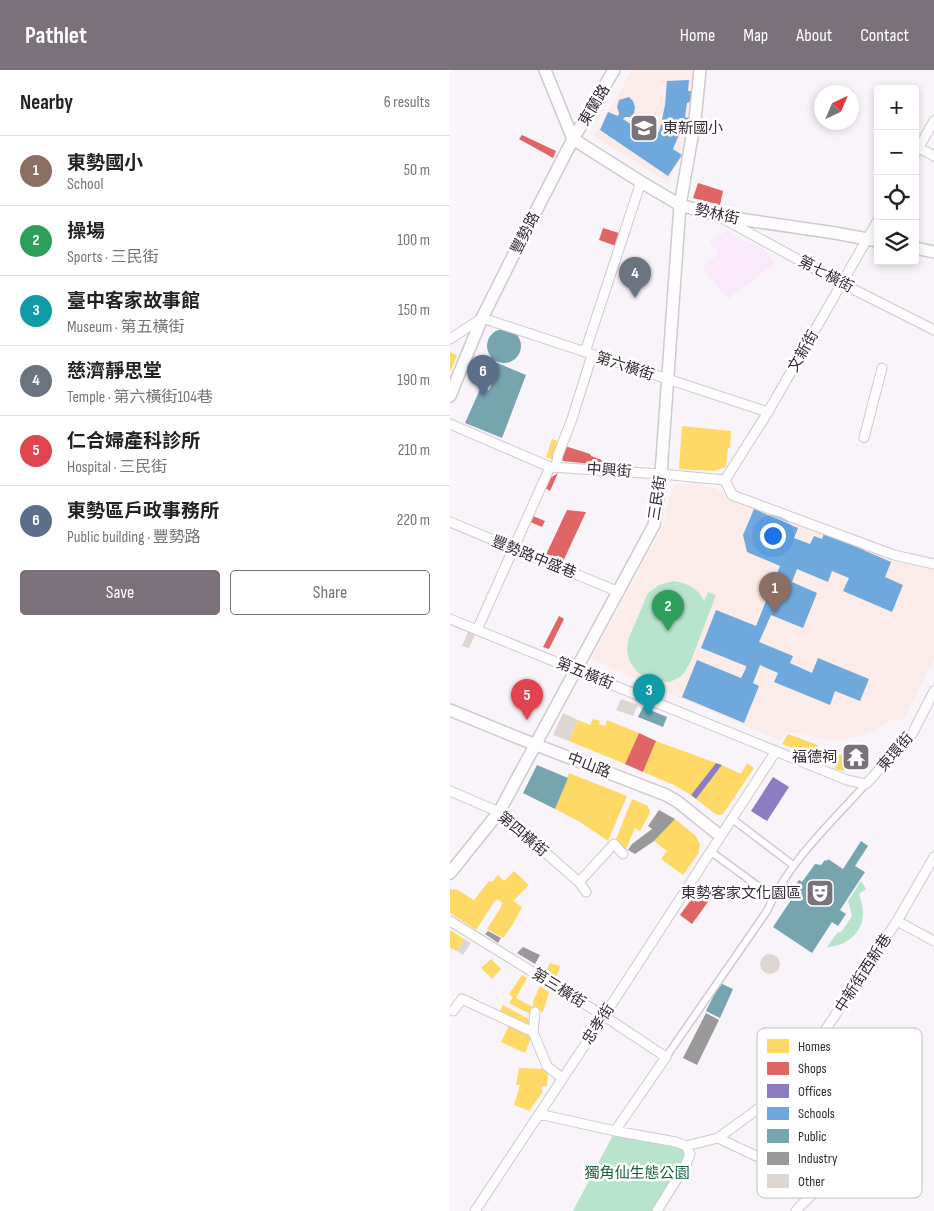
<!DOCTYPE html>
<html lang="en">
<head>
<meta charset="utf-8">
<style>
	:root { --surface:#fff; --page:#f2f2f2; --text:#222; --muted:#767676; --line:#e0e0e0; --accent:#7a717a }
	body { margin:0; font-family:"Sofia Sans Condensed","Noto Sans TC",sans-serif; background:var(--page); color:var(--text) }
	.controls { position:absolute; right:15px; top:15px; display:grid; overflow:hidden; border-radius:5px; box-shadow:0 2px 8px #0003 }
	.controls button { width:45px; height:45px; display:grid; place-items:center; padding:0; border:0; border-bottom:1px solid var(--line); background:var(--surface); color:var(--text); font:25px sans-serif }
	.compass { position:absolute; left:364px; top:15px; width:45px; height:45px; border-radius:50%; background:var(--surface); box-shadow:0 2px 8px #0003; rotate:44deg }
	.you { position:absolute; left:322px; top:465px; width:18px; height:18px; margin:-12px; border:4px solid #fff; border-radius:50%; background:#1a73e8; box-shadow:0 0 0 8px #1a73e833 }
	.badge { display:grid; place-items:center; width:32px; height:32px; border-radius:50%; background:var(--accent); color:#fff; font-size:16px; font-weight:700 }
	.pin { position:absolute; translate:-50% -41px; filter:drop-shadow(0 1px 2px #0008) }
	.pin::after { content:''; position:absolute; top:26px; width:18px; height:15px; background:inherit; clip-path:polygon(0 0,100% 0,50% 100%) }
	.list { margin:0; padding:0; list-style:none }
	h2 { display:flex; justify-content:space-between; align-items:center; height:65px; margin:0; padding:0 20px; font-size:21px }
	h2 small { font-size:16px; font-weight:400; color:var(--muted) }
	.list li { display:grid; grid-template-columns:32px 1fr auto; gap:15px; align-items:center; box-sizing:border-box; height:70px; padding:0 20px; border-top:1px solid var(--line) }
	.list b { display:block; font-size:19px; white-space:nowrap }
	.list p { margin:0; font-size:16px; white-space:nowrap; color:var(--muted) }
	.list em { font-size:16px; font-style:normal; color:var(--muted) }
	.actions { display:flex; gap:10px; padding:15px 20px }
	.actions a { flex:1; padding:11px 0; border:1px solid var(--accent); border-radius:5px; text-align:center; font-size:18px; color:var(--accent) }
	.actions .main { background:var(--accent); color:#fff }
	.icon { flex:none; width:28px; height:28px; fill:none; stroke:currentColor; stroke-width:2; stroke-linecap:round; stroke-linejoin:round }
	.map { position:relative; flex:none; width:484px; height:1141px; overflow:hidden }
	header { display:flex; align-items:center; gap:30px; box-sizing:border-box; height:70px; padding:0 25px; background:var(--accent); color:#fff }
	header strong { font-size:24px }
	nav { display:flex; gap:28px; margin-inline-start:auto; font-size:18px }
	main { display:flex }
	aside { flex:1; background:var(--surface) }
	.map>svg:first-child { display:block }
	.built { fill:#fae9fb }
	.education { fill:#fcece9 }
	.green { fill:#b8e4cd }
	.homes { fill:#ffd966 }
	.shops { fill:#e06666 }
	.offices { fill:#8e7cc3 }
	.schools { fill:#6fa8dc }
	.public { fill:#76a5af }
	.industry { fill:#999 }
	.building { fill:#ddd6d3 }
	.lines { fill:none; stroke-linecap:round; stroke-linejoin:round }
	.pedestrian-casing { stroke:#d0c9d0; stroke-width:9 }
	.minor-casing { stroke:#d0c9d0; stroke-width:11 }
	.tertiary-casing { stroke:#d0c9d0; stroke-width:14 }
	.pedestrian { stroke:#fefdfe; stroke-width:6 }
	.minor { stroke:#fefdfe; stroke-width:9 }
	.tertiary { stroke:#fefdfe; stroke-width:11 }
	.labels { text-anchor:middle; stroke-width:5; stroke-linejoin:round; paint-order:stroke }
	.street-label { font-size:15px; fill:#352b36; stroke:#fff }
	.poi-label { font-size:15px; fill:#352b36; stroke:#fff; text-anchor:end }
	.park-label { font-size:15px; fill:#196341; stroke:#fff }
	.key { fill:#fff; stroke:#c2bfc3; stroke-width:1 }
	.key-label { font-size:14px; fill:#352b36 }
</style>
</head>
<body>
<header>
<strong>Pathlet</strong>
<nav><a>Home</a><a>Map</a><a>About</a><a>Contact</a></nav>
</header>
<main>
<aside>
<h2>Nearby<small>6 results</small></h2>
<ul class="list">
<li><span class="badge" style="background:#8d6e63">1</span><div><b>東勢國小</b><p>School</p></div><em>50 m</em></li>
<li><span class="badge" style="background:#2e9e5b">2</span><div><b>操場</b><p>Sports · 三民街</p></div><em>100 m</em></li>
<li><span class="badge" style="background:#0f9aa8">3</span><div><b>臺中客家故事館</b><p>Museum · 第五橫街</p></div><em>150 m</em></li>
<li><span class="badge" style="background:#6b7280">4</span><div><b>慈濟靜思堂</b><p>Temple · 第六橫街104巷</p></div><em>190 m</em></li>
<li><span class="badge" style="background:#e0444e">5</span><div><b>仁合婦產科診所</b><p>Hospital · 三民街</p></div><em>210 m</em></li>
<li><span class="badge" style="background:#5c6f8a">6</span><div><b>東勢區戶政事務所</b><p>Public building · 豐勢路</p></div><em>220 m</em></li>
</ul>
<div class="actions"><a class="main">Save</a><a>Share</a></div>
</aside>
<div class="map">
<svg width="484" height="1141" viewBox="0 0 484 1141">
	<rect width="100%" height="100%" fill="#f9f4f9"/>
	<path class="built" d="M277 160 285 167 314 179 325 193 278 229 252 198 269 183 259 172Z"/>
	<path class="education" d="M182 0H247L242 50 233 85 218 112 144 66Z
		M234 413 266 418 279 428 442 487 484 498V589L453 651 442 649 432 656 417 664 397 669 380 670 337 662 330 671 141 589 211 460 222 419 227 414Z"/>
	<path class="green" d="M224 511C237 513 249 519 254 531L258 522 266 525 241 591 234 603 230 607 220 612 202 611 187 602 180 592 177 581 178 570 198 523 209 515Z
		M411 811 416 819 409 824C411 831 413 837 413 844 413 863 395 877 377 877L387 863 392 861 402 846 398 831Z
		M165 1061 226 1072 240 1084 207 1141H123Z"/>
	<path class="homes" d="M0 282 7 285 0 302Z
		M232 356 281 361 280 378H278L276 397 264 401 229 399Z
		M102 369 111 372 104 390 96 387Z
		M143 649 150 651 149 654 155 656 157 650 189 663 175 694 119 671 128 650 140 655Z
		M338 664 368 675V678L398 687 394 701 385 699 386 694 332 674Z
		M206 671 266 693 241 725 224 715 193 702Z
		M297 693 304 698 273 744 268 745 264 743 246 729 272 695 291 704Z
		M119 703 177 726 158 771 130 752 105 739Z
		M182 729 198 736 200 743 190 761 185 758 176 779 164 774Z
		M225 749 246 766 250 775 248 784 233 805 211 789 217 781 204 771Z
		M64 801 79 815 63 831 72 837 63 854 53 868 37 859 51 837 52 832 46 829 26 860 0 843V819L8 820 24 830 39 811 42 812 48 805 54 811Z
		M0 860 14 869 7 881 0 878Z
		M41 889 51 899 42 909 31 898Z
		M100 893 110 896 106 908 96 902Z
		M72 905 77 908 66 928 83 937 80 944 59 933 63 927 59 924Z
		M90 916 99 922 93 942 83 937V931Z
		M53 935 80 950 77 957 49 942Z
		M60 953 82 965 75 983 51 972Z
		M69 998 98 999 97 1016H92V1023L79 1041 64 1035 70 1015H66Z"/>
	<path class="shops" d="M72 65 106 81 103 88 69 69Z
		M248 113 273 121 270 135 243 128Z
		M153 158 172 164 169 177 149 170Z
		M112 375 140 384 141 386 152 390 151 395 113 391 109 384Z
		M108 403 100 421 95 418 100 408Z
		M117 440 136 442 110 498 93 491Z
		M78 444 95 451 92 457 76 450Z
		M109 546 114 549 99 579 93 577Z
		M189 663 206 671 193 702 175 694Z
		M251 816 263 825 242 854 230 845Z"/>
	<path class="offices" d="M266 693 272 695 246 729 241 725Z
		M323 707 339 717 317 751 301 741Z"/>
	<path class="schools" d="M239 10 238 21H242V31L237 33 235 47 239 48 235 60H231L223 79 232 85 218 106 150 60 158 42 168 46 169 43 167 37 169 30 179 27 183 31 185 37 184 43 180 47H175L173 49 191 61 206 68 210 59 215 35 217 11Z
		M304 439 348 458 344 468 360 474 364 466 372 469 374 463 441 492 435 507 453 515 442 542 393 521 399 508 382 501 378 512 347 499 342 512 367 523 353 558 321 545 309 572 343 586 340 593 362 603 368 588 419 609 410 631 385 621 380 635 324 612 328 603 310 595 303 613 309 616 294 653 232 627 247 590 291 608 296 598V596L251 578 266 540 306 556 330 496 297 482 293 465Z"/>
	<path class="public" d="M37 276a17 17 0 1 1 34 0a17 17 0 1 1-34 0Z
		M33 287 76 305 52 368 15 353 31 317 39 320 42 314 35 311 39 302 29 297Z
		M193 637 217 647 213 657 188 647Z
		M87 695 118 708 105 739 73 723Z
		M411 771 418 776 405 796 415 802 390 840 396 844 388 856 382 852 362 883 323 857 341 830 337 827 349 810 352 812 365 794 371 795 375 790 377 791 378 789 393 799Z
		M270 913 283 919 270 948 256 941Z"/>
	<path class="industry" d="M209 740 225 749 204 771 185 784 178 780 182 774 202 759 198 756Z
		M38 861 51 868 48 873 35 864Z
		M73 877 90 885 85 894 67 883Z
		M256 943 269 950 247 995 233 988Z"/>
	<path class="building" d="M20 557 27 560 19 578 12 576Z
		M171 629 188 635 183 646 166 640Z
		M113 643 128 650 119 671 103 665Z
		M14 869 21 873 13 885 7 881Z
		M310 894a10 10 0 1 1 20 0a10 10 0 1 1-20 0Z"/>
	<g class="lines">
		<defs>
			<path id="pedestrian" d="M281 748 343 795
				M260 781 323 827
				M216 987 317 841C339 791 380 754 416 714"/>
			<path id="minor" d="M469 78 484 86
				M465 84 484 51
				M272 148 391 213 484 260
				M0 269 32 248 318 342
				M135 282 191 112
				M0 354 100 397 211 404 275 410 282 425 444 485 484 494
				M414 368 432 298
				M106 397 108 385 122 349 142 285
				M275 410 318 342 428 150
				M0 452 169 522
				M0 549 397 710 416 714 462 664 484 621
				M27 560 100 397
				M0 721 49 742 129 812 136 822
				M129 812 164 774 173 784
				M0 851 154 946 216 987 165 1061
				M447 851 484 871
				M3 941 12 929 83 962 97 996 112 1008
				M83 962 85 942
				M89 1044 165 1061 226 1072 236 1076
				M268 1068 306 1086 371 1070C404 1102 365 1117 346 1141
				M236 1076 268 1068 338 1017 447 851 484 787
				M25 1141 154 946 326 681
				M207 1141 236 1094 240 1084 236 1076"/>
			<path id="tertiary" d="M95 0 123 69
				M123 69 191 112 230 135 269 146 385 163 428 171
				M465 178 484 182
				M0 326 32 248 70 172 123 69 164 0
				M0 640 71 669 216 725 228 732 269 765
				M0 803 49 742 204 455 211 404 230 135 245 50 250 0"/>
		</defs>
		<use href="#pedestrian" class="pedestrian-casing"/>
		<use href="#minor" class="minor-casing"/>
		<use href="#tertiary" class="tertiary-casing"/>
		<use href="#pedestrian" class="pedestrian"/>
		<use href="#minor" class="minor"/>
		<use href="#tertiary" class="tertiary"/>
	</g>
	<defs>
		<symbol id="school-square" viewBox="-11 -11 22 22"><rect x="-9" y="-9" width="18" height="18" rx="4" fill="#7a717a" stroke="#fff"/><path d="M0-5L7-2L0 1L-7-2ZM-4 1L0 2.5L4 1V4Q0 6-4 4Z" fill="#fff"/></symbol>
		<symbol id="temple-square" viewBox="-11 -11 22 22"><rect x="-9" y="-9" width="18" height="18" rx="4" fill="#7a717a" stroke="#fff"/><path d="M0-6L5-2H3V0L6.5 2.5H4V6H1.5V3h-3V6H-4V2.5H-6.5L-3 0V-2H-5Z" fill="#fff"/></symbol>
		<symbol id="theatre-square" viewBox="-11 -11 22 22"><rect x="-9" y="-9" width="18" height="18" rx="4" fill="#7a717a" stroke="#fff"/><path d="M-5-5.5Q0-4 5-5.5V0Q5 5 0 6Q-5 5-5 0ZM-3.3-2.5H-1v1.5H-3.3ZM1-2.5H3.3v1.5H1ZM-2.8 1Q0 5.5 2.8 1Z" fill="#fff"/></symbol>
	</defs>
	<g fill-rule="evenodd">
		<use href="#school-square" x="178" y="42" width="32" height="32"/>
		<use href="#temple-square" x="390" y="671" width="32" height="32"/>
		<use href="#theatre-square" x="354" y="807" width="32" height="32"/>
	</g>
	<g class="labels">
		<g class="street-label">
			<text transform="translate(144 35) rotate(-59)" y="5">東蘭路</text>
			<text transform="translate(267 144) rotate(13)" y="5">勢林街</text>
			<text transform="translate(75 163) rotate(-63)" y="5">豐勢路</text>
			<text transform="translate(376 204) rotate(28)" y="5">第七橫街</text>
			<text transform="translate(353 281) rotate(-60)" y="5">文新街</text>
			<text transform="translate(175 296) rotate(18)" y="5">第六橫街</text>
			<text transform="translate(159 400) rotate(4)" y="5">中興街</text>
			<text transform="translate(207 428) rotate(-81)" y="5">三民街</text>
			<text transform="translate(84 487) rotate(22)" y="5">豐勢路中盛巷</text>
			<text transform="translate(135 603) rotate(22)" y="5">第五橫街</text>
			<text transform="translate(445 682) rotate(-49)" y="5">東環街</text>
			<text transform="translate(139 695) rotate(21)" y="5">中山路</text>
			<text transform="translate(73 764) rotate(40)" y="5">第四橫街</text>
			<text transform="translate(413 903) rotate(-57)" y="5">中新街西新巷</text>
			<text transform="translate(109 918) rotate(32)" y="5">第三橫街</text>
			<text transform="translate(148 954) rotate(-57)" y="5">忠孝街</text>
		</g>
		<g class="poi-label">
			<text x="213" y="63" text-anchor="start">東新國小</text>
			<text x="387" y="692">福德祠</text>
			<text x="351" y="828">東勢客家文化園區</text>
		</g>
		<g class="park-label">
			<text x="187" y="1108">獨角仙生態公園</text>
		</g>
	</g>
	<rect x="307" y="958" width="165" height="170" rx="8" class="key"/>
	<rect x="317" y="969" width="22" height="14" fill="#ffd966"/>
	<rect x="317" y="992" width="22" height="13" fill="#e06666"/>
	<rect x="317" y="1014" width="22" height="14" fill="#8e7cc3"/>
	<rect x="317" y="1037" width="22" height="13" fill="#6fa8dc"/>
	<rect x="317" y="1059" width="22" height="14" fill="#76a5af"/>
	<rect x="317" y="1082" width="22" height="13" fill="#999"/>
	<rect x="317" y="1104" width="22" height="14" fill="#ddd6d3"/>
	<g class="key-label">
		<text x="348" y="981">Homes</text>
		<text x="348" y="1003">Shops</text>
		<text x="348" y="1026">Offices</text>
		<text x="348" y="1048">Schools</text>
		<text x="348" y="1071">Public</text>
		<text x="348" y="1093">Industry</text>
		<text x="348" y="1116">Other</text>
	</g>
</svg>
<div class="controls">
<button>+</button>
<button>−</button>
<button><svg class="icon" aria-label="locate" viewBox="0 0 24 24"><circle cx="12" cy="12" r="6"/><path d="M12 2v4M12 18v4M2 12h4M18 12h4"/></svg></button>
<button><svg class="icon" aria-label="layers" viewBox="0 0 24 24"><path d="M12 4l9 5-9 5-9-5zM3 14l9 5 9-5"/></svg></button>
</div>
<svg class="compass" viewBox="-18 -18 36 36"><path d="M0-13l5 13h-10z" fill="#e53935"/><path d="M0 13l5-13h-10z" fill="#767676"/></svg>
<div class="you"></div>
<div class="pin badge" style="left:325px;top:543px;background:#8d6e63">1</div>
<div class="pin badge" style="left:218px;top:561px;background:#2e9e5b">2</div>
<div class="pin badge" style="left:199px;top:645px;background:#0f9aa8">3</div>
<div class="pin badge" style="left:185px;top:228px;background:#6b7280">4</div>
<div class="pin badge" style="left:77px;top:650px;background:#e0444e">5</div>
<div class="pin badge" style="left:33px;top:326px;background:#5c6f8a">6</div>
</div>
</main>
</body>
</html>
